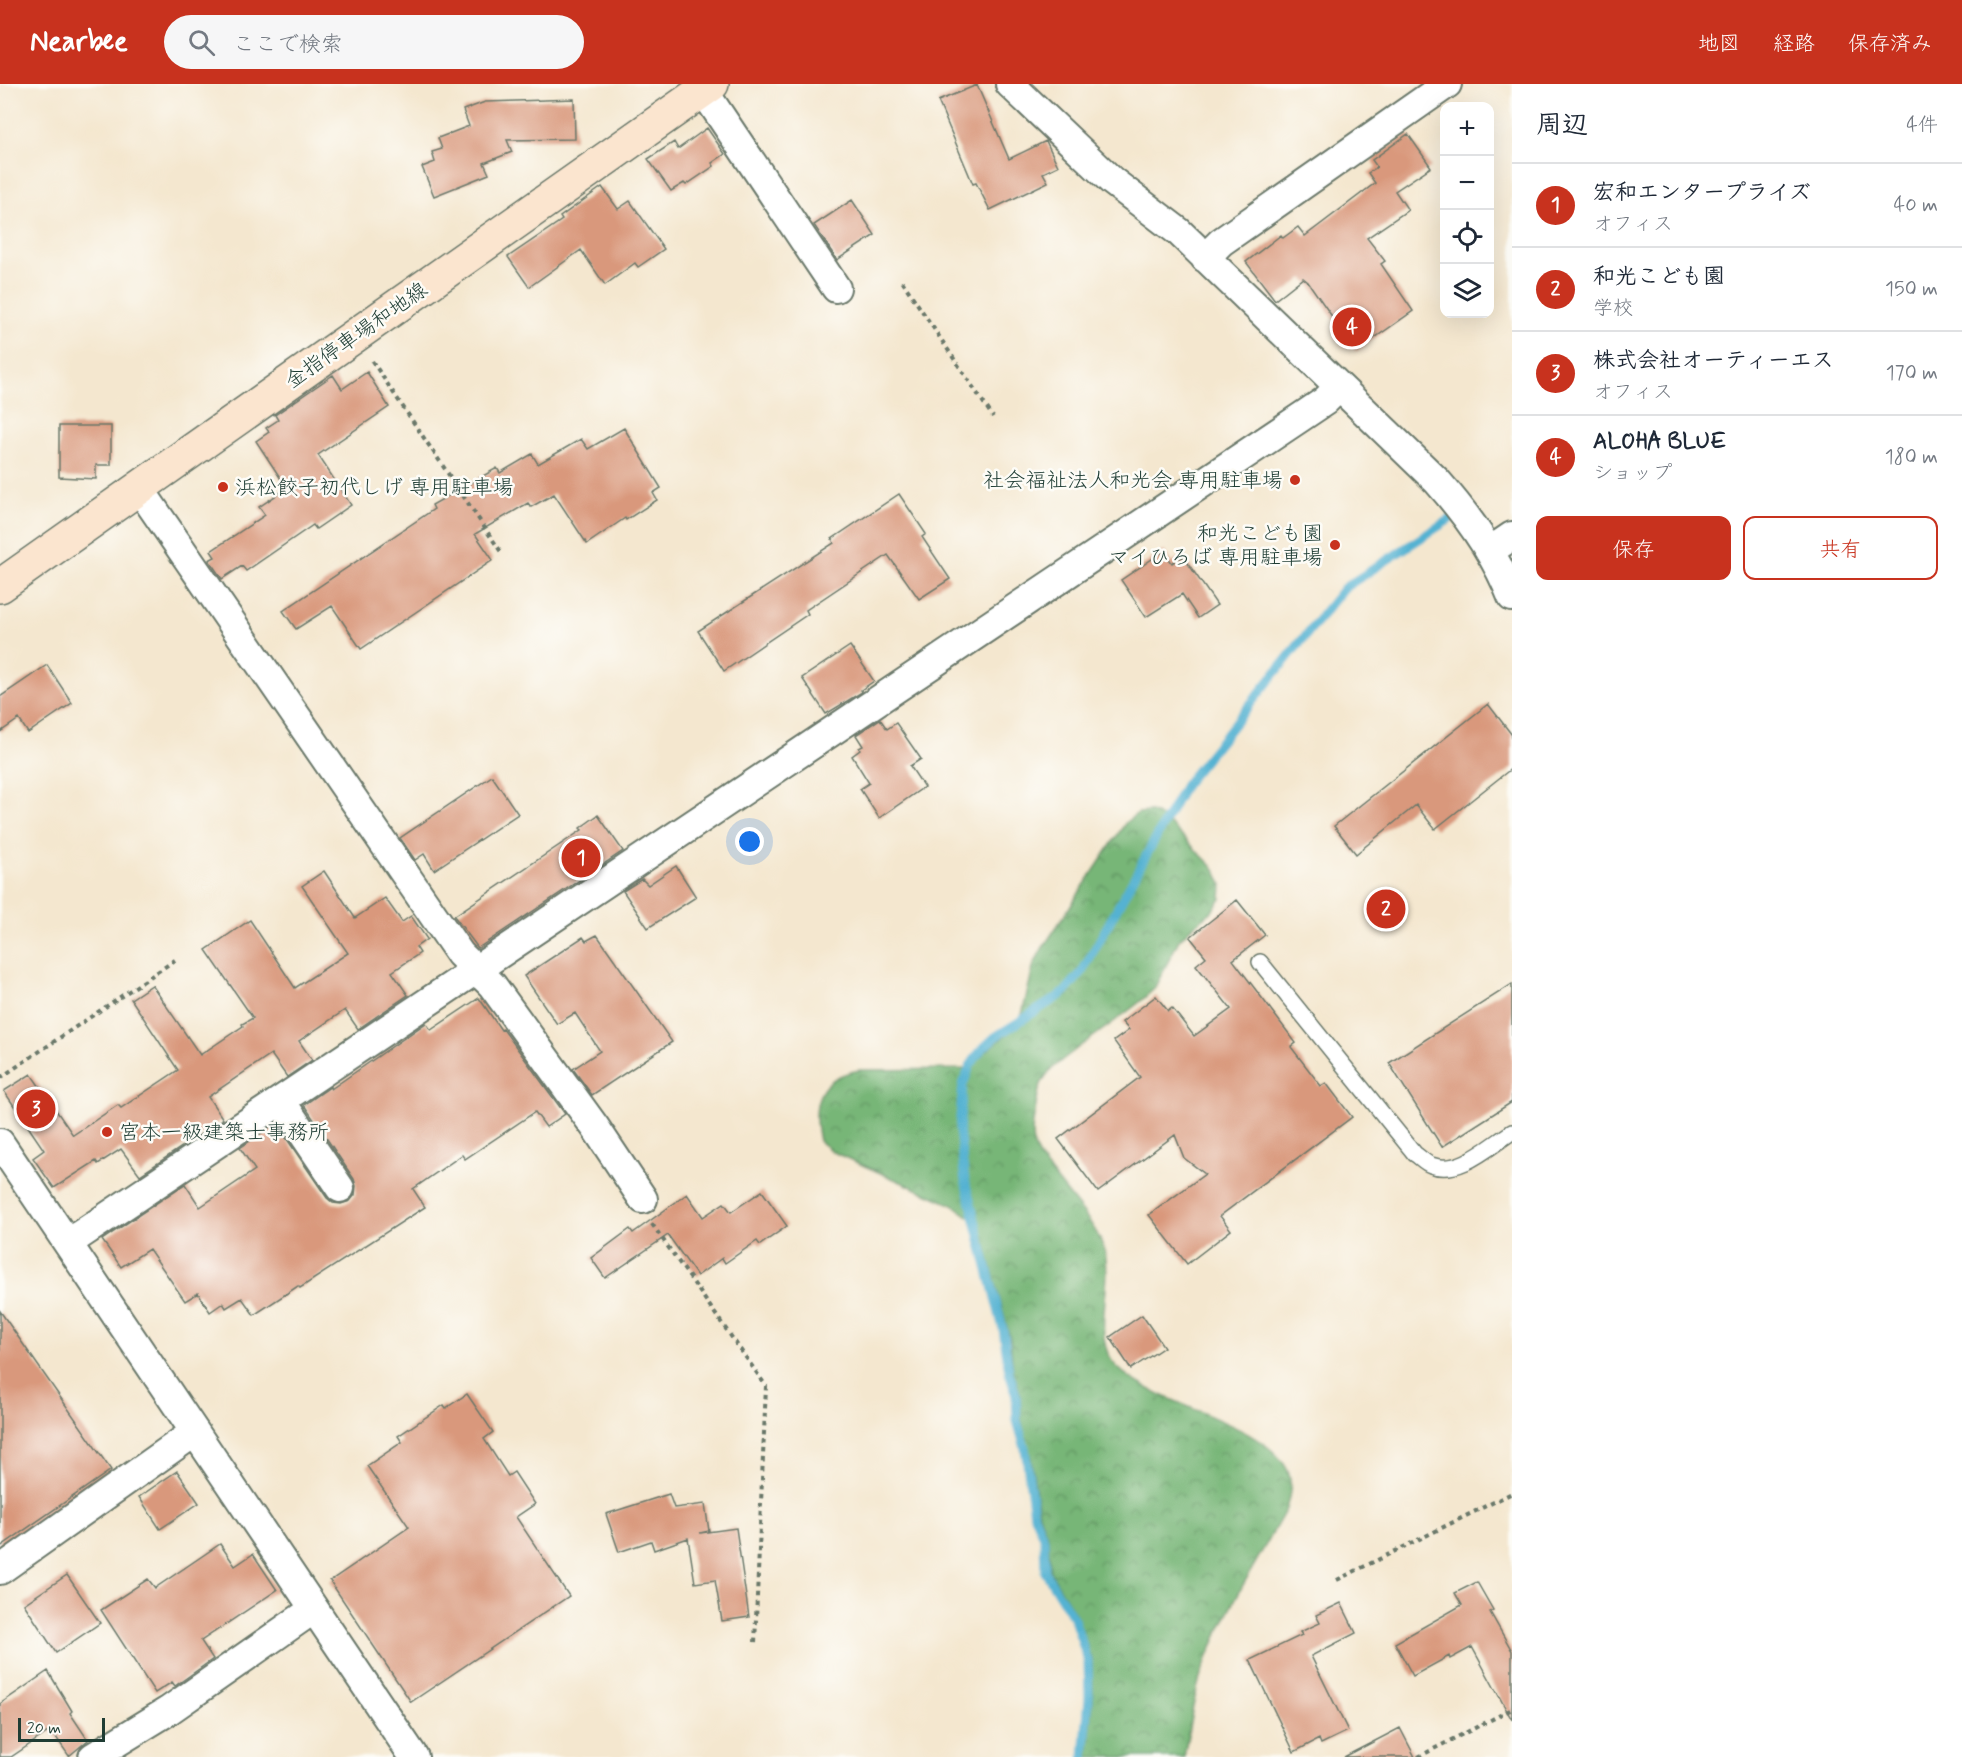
<!DOCTYPE html>
<html lang="ja">
<head>
<meta charset="utf-8">
<style>
	:root { --surface:#fff; --page:#f6f6f7; --text:#1f2937; --muted:#747a83; --line:#e0e1e3; --accent:#c8321e }
	body { margin:0; font-family:Mynerve,"Klee One",sans-serif; background:var(--page); color:var(--text) }
	.controls { position:absolute; right:18px; top:18px; display:grid; overflow:hidden; border-radius:12px; box-shadow:0 6px 24px #0002 }
	.controls button { width:54px; height:54px; display:grid; place-items:center; padding:0; border:0; border-bottom:2px solid var(--line); background:var(--surface); color:var(--text); font:30px sans-serif }
	.scale { position:absolute; left:18px; bottom:15px; width:87px; box-sizing:border-box; padding-left:6px; border:3px solid #1f3d34; border-top:0; font-size:16px; line-height:21px; white-space:nowrap; color:#1f3d34; -webkit-text-stroke:4px #fdfcf7; paint-order:stroke }
	.you { position:absolute; left:750px; top:758px; width:21px; height:21px; margin:-15px; border:4px solid #fff; border-radius:50%; background:#1a73e8; box-shadow:0 0 0 9px #1a73e833 }
	.badge { display:grid; place-items:center; width:39px; height:39px; border-radius:50%; background:var(--accent); color:#fff; font-size:20px; font-weight:700 }
	.pin { position:absolute; translate:-50% -50%; border:3px solid #fff; box-shadow:0 2px 6px #0006 }
	.list { margin:0; padding:0; list-style:none }
	h2 { display:flex; justify-content:space-between; align-items:center; height:78px; margin:0; padding:0 24px; font-size:26px }
	h2 small { font-size:20px; font-weight:400; color:var(--muted) }
	.list li { display:grid; grid-template-columns:39px 1fr auto; gap:18px; align-items:center; box-sizing:border-box; height:84px; padding:0 24px; border-top:2px solid var(--line) }
	.list b { display:block; font-size:22px; white-space:nowrap }
	.list p { margin:0; font-size:20px; white-space:nowrap; color:var(--muted) }
	.list em { font-size:20px; font-style:normal; color:var(--muted) }
	.actions { display:flex; gap:12px; padding:18px 24px }
	.actions a { flex:1; padding:14px 0; border:2px solid var(--accent); border-radius:12px; text-align:center; font-size:21px; color:var(--accent) }
	.actions .main { background:var(--accent); color:#fff }
	.icon { flex:none; width:33px; height:33px; fill:none; stroke:currentColor; stroke-width:2; stroke-linecap:round; stroke-linejoin:round }
	.map { position:relative; flex:none; width:1512px; height:1673px; overflow:hidden }
	header { display:flex; align-items:center; gap:36px; box-sizing:border-box; height:84px; padding:0 30px; background:var(--accent); color:#fff }
	header strong { font-size:28px }
	nav { display:flex; gap:33px; margin-inline-start:auto; font-size:21px }
	.search { width:420px; height:54px; background:var(--page); display:flex; align-items:center; gap:15px; box-sizing:border-box; padding:0 21px; border-radius:33px; color:var(--muted); font-size:22px }
	main { display:flex }
	aside { flex:1; background:var(--surface) }
	.map>svg:first-child { display:block }
	.forest { fill:url(#forest-crowns); stroke:#4b7a56; stroke-width:1.5 }
	.lines { fill:none; stroke-linecap:round; stroke-linejoin:round }
	.stream { stroke:#54b2d2; stroke-width:9 }
	.building { fill:#d9987c }
	.service-casing { stroke:#6a786a; stroke-width:18 }
	.minor-casing { stroke:#6a786a; stroke-width:32 }
	.secondary-casing { stroke:#6a786a; stroke-width:36 }
	.path { stroke:#6a786a; stroke-width:4; stroke-dasharray:4.5 4.5; stroke-linecap:butt }
	.service { stroke:#fff; stroke-width:15 }
	.minor { stroke:#fff; stroke-width:28 }
	.secondary { stroke:#fbe5cf; stroke-width:33 }
	.poi-dot { fill:#c8321e; stroke:#fdfcf7; stroke-width:2 }
	.labels { text-anchor:middle; stroke-width:5; stroke-linejoin:round; paint-order:stroke }
	.street-label { font-size:21px; fill:#1f3d34; stroke:#fdfcf7 }
	.poi-label { font-size:21px; fill:#1f3d34; stroke:#fdfcf7; text-anchor:end }
</style>
</head>
<body>
<header>
<strong>Nearbee</strong>
<div class="search"><svg class="icon" aria-label="search" viewBox="0 0 24 24"><circle cx="10" cy="10" r="6"/><path d="M15 15l6 6"/></svg>ここで検索</div>
<nav><a>地図</a><a>経路</a><a>保存済み</a></nav>
</header>
<main>
<div class="map">
<svg width="1512" height="1673" viewBox="0 0 1512 1673">
	<defs>
		<pattern id="forest-crowns" width="20" height="18" patternUnits="userSpaceOnUse" patternTransform="scale(1.5)"><rect width="20" height="18" fill="#77b677"/><path d="M2 6a3 3 0 1 1 6 0M12 15a3 3 0 1 1 6 0" fill="none" stroke="#619562"/></pattern>
	</defs>
	<rect width="100%" height="100%" fill="#fdfcf7"/>
	<filter id="ink" filterUnits="userSpaceOnUse"><feTurbulence type="fractalNoise" baseFrequency=".0167" numOctaves="2"/><feDisplacementMap in="SourceGraphic" scale="12" xChannelSelector="R" yChannelSelector="G"/><feConvolveMatrix kernelMatrix="1 2 1 2 8 2 1 2 1" color-interpolation-filters="sRGB"/></filter>
	<filter id="wash" filterUnits="userSpaceOnUse"><feTurbulence type="fractalNoise" baseFrequency=".008" numOctaves="4" result="noise"/><feDisplacementMap in="SourceGraphic" scale="24" xChannelSelector="R" yChannelSelector="G"/><feGaussianBlur stdDeviation="1.35" result="paint"/><feColorMatrix in="noise" values="0 0 0 0 0 0 0 0 0 0 0 0 0 0 0 0 0 1.4 0 .05"/><feComposite in="paint" operator="in"/></filter>
	<g filter="url(#wash)">
		<rect width="100%" height="100%" fill="#f4e7cf"/>
		<path class="forest" d="M1151 728 1164 734 1215 785 1222 800 1221 815 1212 827 1191 844 1179 856 1154 905 1141 917C1121 933 1100 948 1079 963 1068 972 1053 981 1045 993 1038 1003 1037 1016 1035 1028 1033 1037 1031 1050 1033 1059 1037 1075 1052 1089 1061 1101 1076 1121 1099 1144 1105 1169 1113 1204 1090 1257 1117 1283 1156 1322 1262 1337 1287 1385 1293 1399 1290 1411 1286 1425 1259 1474 1228 1523 1207 1575 1194 1605 1190 1641 1184 1673H1088L1093 1615 1092 1576 1077 1533 1050 1487 1048 1454 1039 1430 1031 1375 1021 1336 1020 1310 1013 1287 1010 1255 985 1159 975 1137 953 1121 833 1068 819 1057C811 1020 817 993 860 986L963 985 973 982 984 969 1020 939 1034 880 1042 865 1126 738 1138 729Z"/>
		<g class="lines">
			<path class="stream" d="M1084 1673 1089 1614 1088 1577 1074 1535 1045 1488 1044 1455 1034 1431 1025 1364 1017 1337 1016 1311 1009 1288 1003 1245 965 1097 959 1046 963 1001 970 982 981 966 995 953 1064 909 1082 888 1185 701 1344 504 1450 435"/>
		</g>
		<g id="blocks">
			<path class="building" d="M977 1 1009 75 1046 57 1058 82 1043 89 1048 98 990 126 976 99 973 100 938 17Z
				M574 15 575 55 507 56 512 68 484 79 489 90 434 112 422 83 435 78 432 68 442 65 438 54 469 42 463 26 485 18Z
				M707 44 725 70 712 79 714 82 686 101 684 99 671 107 648 75 674 58 678 65Z
				M1408 50 1431 83 1395 107 1408 126 1367 154 1385 177 1381 180 1413 227 1356 267 1308 198 1303 194 1275 216 1246 178 1281 151 1283 154 1298 143 1305 152 1375 99 1368 89 1377 83 1372 76Z
				M602 103 618 125 630 117 664 165 638 183 635 179 605 201 581 166 529 203 508 173 562 136 560 133Z
				M852 116 875 151 837 176 814 141Z
				M367 288 389 323 318 371 351 421 316 445 313 441 246 487 242 482 222 495 209 476 215 473 211 467 265 431 259 423 287 404 256 357 269 348 266 344 278 336 275 331 333 291 342 305Z
				M59 342H111V381H96V395L59 393Z
				M624 344 661 404 653 409 657 416 626 436 625 434 587 460 554 410 531 423 528 419 475 450 493 476 361 565 332 522 296 545 283 527 434 425 432 421 497 384 500 389 532 370 538 380 581 355 588 365Z
				M899 410 926 450 922 453 950 495 919 515 888 471 806 526 808 530 724 587 698 547 834 459 832 455Z
				M1164 467 1172 479 1183 472 1217 521 1198 534 1182 510 1146 533 1121 496Z
				M850 562 874 597 861 606 862 608 826 630 802 594Z
				M47 581 72 619 28 649 19 635 0 648V613Z
				M1488 620 1512 651V684L1435 745 1416 721 1356 770 1334 742Z
				M880 635 887 645 896 639 921 675 910 682 924 703 879 734 860 705 869 699 852 672 860 666 859 664 863 662 856 651Z
				M492 692 518 730 434 786 424 770 415 776 400 754Z
				M598 731 623 767 478 864 454 832 582 746 580 744Z
				M676 782 696 813 648 844 623 807 642 795 648 801Z
				M324 787 355 834 385 814 402 838 411 832 427 855 416 863 420 869 392 888 408 911 358 945 345 926 299 957 312 976 287 993 271 970 208 1013 223 1035 140 1091 121 1065 98 1080 96 1077 54 1104 33 1074 44 1066 4 1007 31 990 73 1051 118 1021 121 1024 178 986 131 915 152 901 200 971 243 942 242 940 253 934 206 866 250 836 295 904 348 869 302 802Z
				M1237 816 1265 851 1233 876 1296 959 1291 963 1321 1002 1326 999 1352 1033 1220 1132 1231 1146 1187 1180 1149 1131 1205 1090 1184 1074 1175 1051 1098 1108 1058 1055 1140 993 1114 957 1129 946 1122 938 1156 912 1168 927 1172 924 1194 952 1231 925 1196 881 1206 873 1190 853Z
				M597 851 672 958 592 1011 573 985 600 967 575 929 557 940 524 892 583 853 586 857Z
				M1512 900V1018L1442 1063 1389 979Z
				M479 914 501 946 503 945 565 1030 546 1043 535 1028 465 1075 462 1071 413 1105 425 1123 300 1204 298 1202 254 1231 242 1214 226 1224 223 1219 210 1228 198 1209 185 1217 149 1165 121 1183 102 1156 185 1100 200 1123 255 1086 240 1064 276 1039 327 1114 333 1119 341 1120 350 1117 355 1111 356 1102 354 1095 304 1021 330 1003 331 1005 426 939 431 946Z
				M762 1107 787 1142 760 1161 757 1157 725 1179 722 1174 697 1192 668 1151 605 1194 591 1174 630 1145 633 1149 687 1110 703 1133 724 1119 731 1128Z
				M0 1227 111 1386 0 1463Z
				M1142 1231 1164 1263 1131 1285 1110 1253Z
				M467 1310 493 1348 484 1355 508 1392 514 1388 535 1420 516 1433 569 1512 411 1618 330 1497 409 1443 367 1382 402 1358 398 1352 444 1321 446 1324Z
				M177 1387 199 1419 160 1445 139 1413Z
				M669 1410 674 1424 705 1420 709 1447 700 1449 736 1444 749 1533 722 1537 715 1496 695 1499 688 1454 654 1466 651 1457 619 1468 606 1430Z
				M220 1460 235 1482 253 1470 277 1506 201 1557 213 1575 175 1602 172 1598 155 1609 101 1526 148 1495 155 1504Z
				M67 1491 100 1539 56 1569 24 1520Z
				M1477 1498 1493 1526 1490 1528 1512 1567V1636L1472 1563 1450 1575 1449 1572 1413 1592 1395 1559 1462 1521 1455 1509Z
				M1341 1519 1356 1549 1311 1572 1348 1647 1321 1660 1319 1655 1294 1668 1250 1576 1302 1551 1300 1548 1320 1539 1316 1531Z
				M48 1587 72 1627 70 1629 88 1656 69 1672 51 1646 11 1673H0V1620Z
				M1400 1644 1415 1673H1344Z"/>
		</g>
	</g>
	<g filter="url(#ink)">
		<use href="#blocks" fill-opacity="0" stroke="#6a786a" stroke-width="1.5"/>
		<g class="lines">
			<defs>
				<path id="service" d="M1260 878 1415 1070C1420 1073 1425 1079 1431 1081 1459 1092 1490 1062 1512 1048"/>
				<path id="minor" d="M1010 0 1112 97 1179 148 1437 397C1468 432 1495 469 1512 513
					M703 6 836 204
					M1205 174 1221 158 1447 0
					M139 404 460 870 492 901 595 1043 643 1115
					M1490 467 1512 452
					M281 1017 340 1104
					M0 1059 414 1673
					M68 1159 1325 317 1339 303
					M0 1486 195 1348
					M93 1673 168 1627 314 1525"/>
				<path id="secondary" d="M0 502 712 0"/>
			</defs>
			<use href="#service" class="service-casing"/>
			<use href="#minor" class="minor-casing"/>
			<use href="#secondary" class="secondary-casing"/>
			<path class="path" d="M902 197 993 333
				M372 277 501 468
				M0 994 175 876
				M652 1140 766 1302 755 1559
				M1337 1496 1512 1409
				M1418 1673 1512 1625"/>
			<use href="#service" class="service"/>
			<use href="#minor" class="minor"/>
			<use href="#secondary" class="secondary"/>
		</g>
	</g>
	<g class="poi-dot">
		<circle cx="1295" cy="396" r="6"/>
		<circle cx="223" cy="403" r="6"/>
		<circle cx="1335" cy="461" r="6"/>
		<circle cx="107" cy="1048" r="6"/>
	</g>
	<g class="labels">
		<g class="street-label">
			<text transform="translate(356 251) rotate(-35)" y="7">金指停車場和地線</text>
		</g>
		<g class="poi-label">
			<text x="1283" y="403">社会福祉法人和光会 専用駐車場</text>
			<text x="235" y="410" text-anchor="start">浜松餃子初代しげ 専用駐車場</text>
			<text x="1323" y="456">和光こども園<tspan x="1323" dy="24">マイひろば 専用駐車場</tspan></text>
			<text x="119" y="1055" text-anchor="start">宮本一級建築士事務所</text>
		</g>
	</g>
</svg>
<div class="controls">
<button>+</button>
<button>−</button>
<button><svg class="icon" aria-label="locate" viewBox="0 0 24 24"><circle cx="12" cy="12" r="6"/><path d="M12 2v4M12 18v4M2 12h4M18 12h4"/></svg></button>
<button><svg class="icon" aria-label="layers" viewBox="0 0 24 24"><path d="M12 4l9 5-9 5-9-5zM3 14l9 5 9-5"/></svg></button>
</div>
<div class="scale">20 m</div>
<div class="you"></div>
<div class="pin badge" style="left:581px;top:774px">1</div>
<div class="pin badge" style="left:1386px;top:825px">2</div>
<div class="pin badge" style="left:36px;top:1025px">3</div>
<div class="pin badge" style="left:1352px;top:243px">4</div>
</div>
<aside>
<h2>周辺<small>4件</small></h2>
<ul class="list">
<li><span class="badge">1</span><div><b>宏和エンタープライズ</b><p>オフィス</p></div><em>40 m</em></li>
<li><span class="badge">2</span><div><b>和光こども園</b><p>学校</p></div><em>150 m</em></li>
<li><span class="badge">3</span><div><b>株式会社オーティーエス</b><p>オフィス</p></div><em>170 m</em></li>
<li><span class="badge">4</span><div><b>ALOHA BLUE</b><p>ショップ</p></div><em>180 m</em></li>
</ul>
<div class="actions"><a class="main">保存</a><a>共有</a></div>
</aside>
</main>
</body>
</html>
